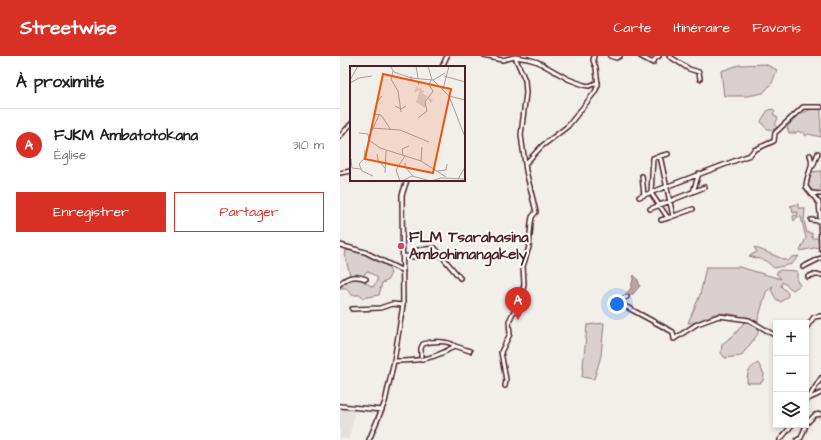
<!DOCTYPE html>
<html lang="fr">
<head>
<meta charset="utf-8">
<style>
	:root { --surface:#fff; --page:#f2f2f2; --text:#202124; --muted:#757577; --line:#e0e0e0; --accent:#d93025 }
	body { margin:0; font-family:"Architects Daughter",sans-serif; background:var(--page); color:var(--text) }
	.controls { position:absolute; right:12px; bottom:12px; display:grid; overflow:hidden; border-radius:0px; box-shadow:0 2px 6px #0003 }
	.controls button { width:36px; height:36px; display:grid; place-items:center; padding:0; border:0; border-bottom:1px solid var(--line); background:var(--surface); color:var(--text); font:20px sans-serif }
	.you { position:absolute; left:277px; top:248px; width:14px; height:14px; margin:-10px; border:3px solid #fff; border-radius:50%; background:#1a73e8; box-shadow:0 0 0 6px #1a73e833 }
	.badge { display:grid; place-items:center; width:26px; height:26px; border-radius:50%; background:var(--accent); color:#fff; font-size:13px; font-weight:700 }
	.pin { position:absolute; translate:-50% -33px; filter:drop-shadow(0 1px 2px #0008) }
	.pin::after { content:''; position:absolute; top:21px; width:14px; height:12px; background:inherit; clip-path:polygon(0 0,100% 0,50% 100%) }
	.list { margin:0; padding:0; list-style:none }
	h2 { display:flex; justify-content:space-between; align-items:center; height:52px; margin:0; padding:0 16px; font-size:17px }
	h2 small { font-size:13px; font-weight:400; color:var(--muted) }
	.list li { display:grid; grid-template-columns:26px 1fr auto; gap:12px; align-items:center; box-sizing:border-box; height:72px; padding:0 16px; border-top:1px solid var(--line) }
	.list b { display:block; font-size:15px; white-space:nowrap }
	.list p { margin:0; font-size:13px; white-space:nowrap; color:var(--muted) }
	.list em { font-size:13px; font-style:normal; color:var(--muted) }
	.actions { display:flex; gap:8px; padding:12px 16px }
	.actions a { flex:1; padding:9px 0; border:1px solid var(--accent); border-radius:0px; text-align:center; font-size:14px; color:var(--accent) }
	.actions .main { background:var(--accent); color:#fff }
	.icon { flex:none; width:22px; height:22px; fill:none; stroke:currentColor; stroke-width:2; stroke-linecap:round; stroke-linejoin:round }
	.map { position:relative; flex:none; width:481px; height:384px; overflow:hidden }
	header { display:flex; align-items:center; gap:24px; box-sizing:border-box; height:56px; padding:0 20px; background:var(--accent); color:#fff }
	header strong { font-size:19px }
	nav { display:flex; gap:22px; margin-inline-start:auto; font-size:14px }
	main { display:flex }
	aside { flex:1; background:var(--surface) }
	.map>svg:first-child { display:block }
	.built { fill:#e5dfdd }
	.green { fill:#d9d0cf; stroke:#92787d; fill-rule:evenodd }
	.water { fill:#b7a5a6; stroke:#8b6f75 }
	.lines { fill:none; stroke-linecap:round; stroke-linejoin:round }
	.minor-casing { stroke:#4a1f2b; stroke-width:6 }
	.minor { stroke:#fdfcf7; stroke-width:3 }
	.poi-dot { fill:#d1495b; stroke:#fdfcf7; stroke-width:1.5 }
	.labels { text-anchor:middle; stroke-width:4; stroke-linejoin:round; paint-order:stroke }
	.poi-label { font-size:15px; font-weight:bold; fill:#4a1f2b; stroke:#fdfcf7; text-anchor:start }
	.inset-road { fill:none; stroke:#af9c9e; stroke-width:1 }
	.view { fill:#e8590c; fill-opacity:0.15; stroke:#e8590c; stroke-width:2 }
	.inset-edge { fill:none; stroke:#4a1f2b; stroke-width:2 }
</style>
</head>
<body>
<header>
<strong>Streetwise</strong>
<nav><a>Carte</a><a>Itinéraire</a><a>Favoris</a></nav>
</header>
<main>
<aside>
<h2>À proximité<small></small></h2>
<ul class="list">
<li><span class="badge">A</span><div><b>FJKM Ambatotokana</b><p>Église</p></div><em>310 m</em></li>
</ul>
<div class="actions"><a class="main">Enregistrer</a><a>Partager</a></div>
</aside>
<div class="map">
<svg width="481" height="384" viewBox="0 0 481 384">
	<rect width="100%" height="100%" fill="#f2efeb"/>
	<filter id="ink" filterUnits="userSpaceOnUse"><feTurbulence type="fractalNoise" baseFrequency=".025" numOctaves="2"/><feDisplacementMap in="SourceGraphic" scale="8" xChannelSelector="R" yChannelSelector="G"/><feConvolveMatrix kernelMatrix="1 2 1 2 8 2 1 2 1" color-interpolation-filters="sRGB"/></filter>
	<g filter="url(#ink)">
		<path class="built" d="M8 352 15 353 9 383 0 382V354Z"/>
		<path class="green" d="M425 8 437 14 432 27 423 37 408 40H384L381 15 399 9Z
			M433 53 435 55 433 58 438 62 435 69 437 72C429 76 424 72 421 65L428 54Z
			M471 53H481V81L468 78 466 80 463 75 461 77 458 75 456 77H449L447 71 459 59Z
			M481 115V137L474 136 467 130V124L471 116Z
			M458 148V152H465L464 164 467 177H472V182H479V191L460 195 466 182 461 161H457L454 165 453 161 454 159 457 160 458 156 453 157 452 151 450 150Z
			M414 191 448 205 452 201 459 200 452 208 434 212 426 205 409 200 417 196Z
			M6 194 24 197 47 209 51 217 47 225 42 227 39 239 23 242 21 239H11L6 232H0L3 228 11 223 5 200ZM27 215 37 221V225L33 231 24 226 22 222Z
			M366 211H399L441 223 436 217 440 214 457 215V225L460 229 453 234 442 226 441 230 448 237V240L441 246 436 243 431 234 433 230 426 236 418 264V278L401 300 385 302 381 297 382 288 394 279 407 263C396 259 387 256 375 258 366 260 358 268 348 267L360 239Z
			M264 267 261 300 254 323 242 321 247 269Z
			M418 307 424 318 423 325 420 327H407C407 316 409 312 418 307Z"/>
		<path class="water" d="M294 219 298 224 300 230 292 239H285L291 232Z"/>
		<g class="lines">
			<defs>
				<path id="minor" d="M144 0 162 4 175 1 188 3 198 6 228 23 244 29 249 30 258 26
					M270 0 276 2 280 0
					M300 0 313 7 315 3 319 0
					M329 0 349 13 359 16 360 23
					M102 11 107 0
					M0 80 11 68
					M328 98 313 102 311 137 328 162 353 153
					M470 99C475 111 466 118 466 131L479 147 480 157
					M320 100 333 160
					M185 108 202 90 228 70 255 36 258 29 256 12 253 4 254 0
					M473 110 478 97
					M0 117 11 115
					M302 120 304 139
					M353 136 359 117
					M471 137 481 138
					M299 141 410 99 414 94 434 85 435 77 463 51H481
					M310 153 365 131
					M480 157 481 193
					M321 164 328 162
					M471 164 480 165
					M0 189 25 196 63 215
					M63 200 76 201 78 194 95 192 120 222
					M463 211 481 202
					M468 221 472 219H481
					M0 228C7 220 16 219 26 223
					M287 241 281 243V248L333 276 334 283 357 268 379 260 409 264 436 280
					M12 253 40 252 52 248 63 249
					M466 272 474 261 481 260
					M81 300V292L83 288C92 285 108 284 115 290
					M54 305C80 305 94 303 115 290L130 295
					M165 330 166 324 161 296 170 278 169 265 173 257 180 249 184 228 183 210 189 191 191 167 192 161 196 156 186 115 181 79 186 37 185 24 175 1
					M468 343 481 337
					M466 346 481 322
					M0 350 42 354
					M466 368 475 359 481 358
					M29 384 45 346 54 305 63 249 62 139 67 124
					M440 384 452 369
					M457 384 461 382 466 369"/>
			</defs>
			<use href="#minor" class="minor-casing"/>
			<use href="#minor" class="minor"/>
		</g>
	</g>
	<circle class="poi-dot" cx="61" cy="190" r="4"/>
	<g class="labels">
		<g class="poi-label">
			<text x="69" y="186">FLM Tsarahasina<tspan x="69" dy="17">Ambohimangakely</tspan></text>
		</g>
	</g>
	<g transform="translate(10 10)">
		<rect width="115" height="115" fill="#f2efeb"/>
		<path d="M67 20 69 23 72 21 71 24 75 25 72 27 83 34 81 37 76 31 75 42 66 36 70 24 64 27Z" fill="#d9d0cf"/>
		<path class="inset-road" d="M40 0 44 6 61 12 83 14 95 7M66 0 68 12M78 0 82 14M43 5 41 13 48 25 51 46M61 10V14L68 16 69 19M94 10 115 16M0 14 8 0M83 14 99 30 115 71M0 17 9 12 22 10M93 23 99 0M32 30 27 36 24 48 31 49 41 64M99 30 115 34M45 40 51 43 56 40M68 52 77 45 75 36 83 25 79 19 81 14M22 62 50 64 79 76M9 67 18 68 19 74 30 82 71 95 96 111M19 71 29 49M15 84 14 93 9 98 12 105 23 110M27 88 28 94 35 102M53 89 52 83 59 80M1 93 2 102 11 103M71 95 72 81M55 97V101L63 110M87 105 96 104 97 98M35 107 36 85M108 113 115 101M50 115 46 104 55 90M52 115 62 110 81 115 91 112 115 113"/>
		<path class="view" d="M33 8 101 23 83 107 15 93Z"/>
		<rect width="115" height="115" class="inset-edge"/>
	</g>
</svg>
<div class="controls">
<button>+</button>
<button>−</button>
<button><svg class="icon" aria-label="layers" viewBox="0 0 24 24"><path d="M12 4l9 5-9 5-9-5zM3 14l9 5 9-5"/></svg></button>
</div>
<div class="you"></div>
<div class="pin badge" style="left:178px;top:264px">A</div>
</div>
</main>
</body>
</html>
